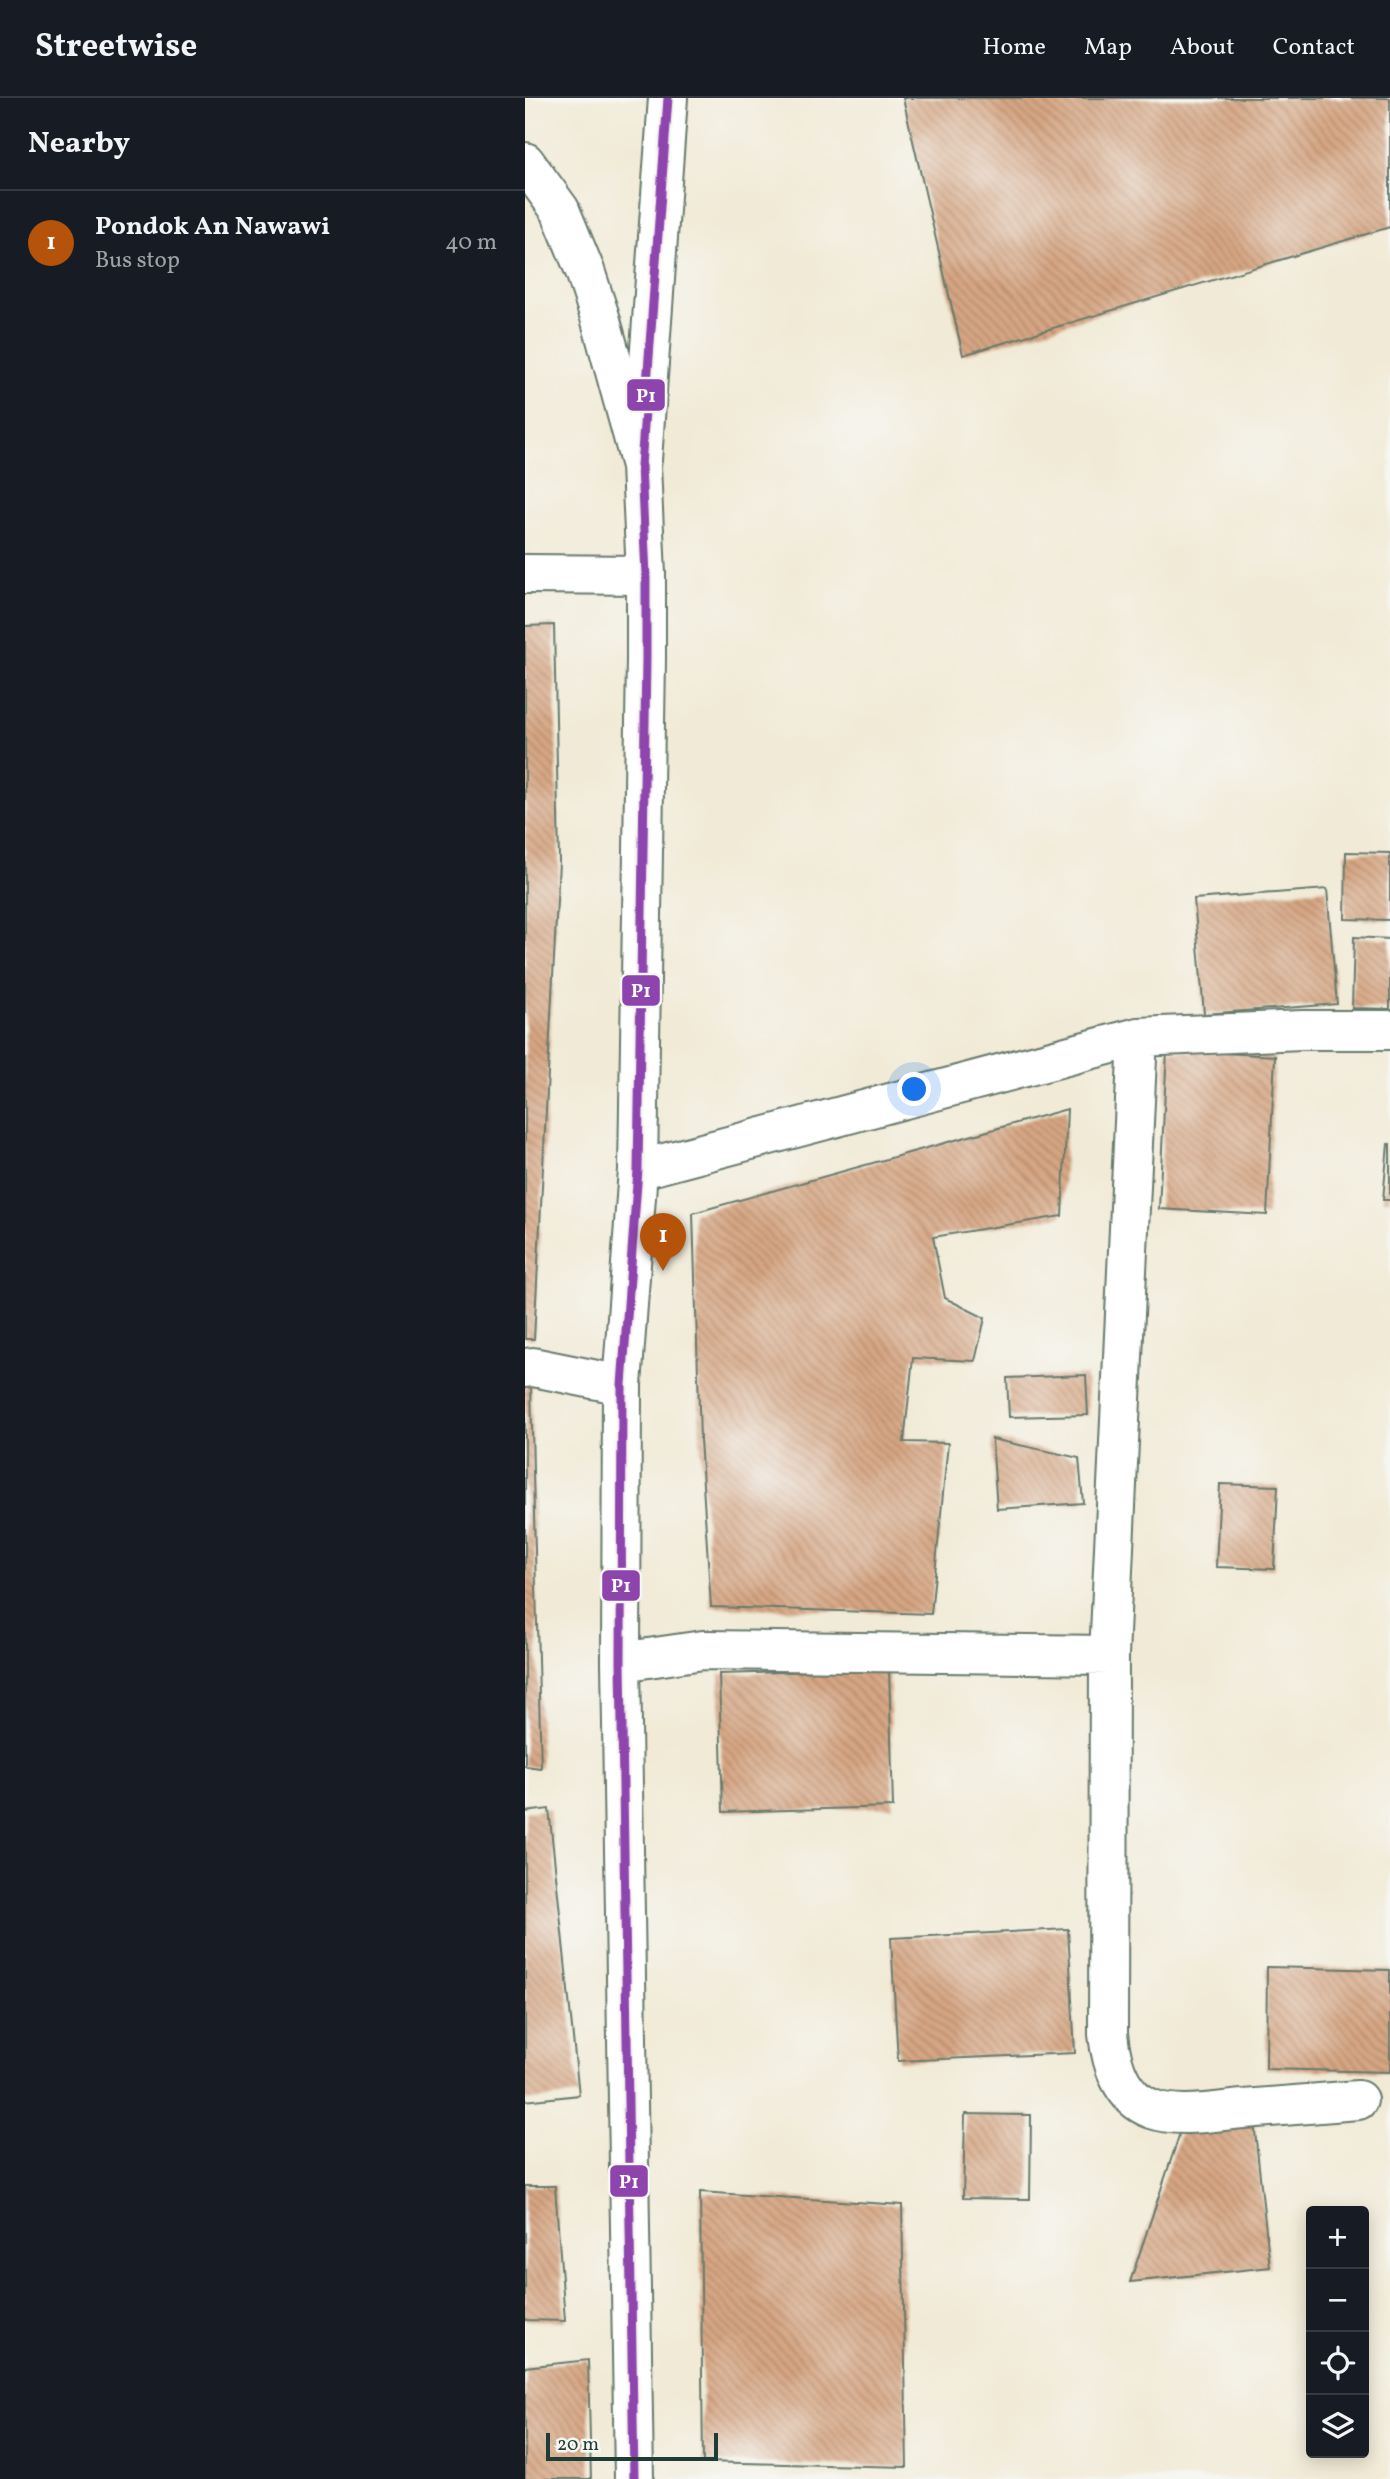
<!DOCTYPE html>
<html lang="en">
<head>
<meta charset="utf-8">
<style>
	:root { --surface:#171b24; --page:#20242c; --text:#f1f3f6; --muted:#9ea1a6; --line:#363941; --accent:#b45309 }
	body { margin:0; font-family:Vollkorn,serif; background:var(--page); color:var(--text) }
	.controls { position:absolute; right:21px; bottom:21px; display:grid; overflow:hidden; border-radius:7px; box-shadow:0 4px 18px #0003 }
	.controls button { width:63px; height:63px; display:grid; place-items:center; padding:0; border:0; border-bottom:2px solid var(--line); background:var(--surface); color:var(--text); font:35px sans-serif }
	.scale { position:absolute; left:21px; bottom:18px; width:172px; box-sizing:border-box; padding-left:7px; border:4px solid #1f3d34; border-top:0; font-size:19px; line-height:24px; white-space:nowrap; color:#1f3d34; -webkit-text-stroke:5px #f6f6f2; paint-order:stroke }
	.you { position:absolute; left:390px; top:992px; width:24px; height:24px; margin:-18px; border:5px solid #fff; border-radius:50%; background:#1a73e8; box-shadow:0 0 0 10px #1a73e833 }
	.badge { display:grid; place-items:center; width:46px; height:46px; border-radius:50%; background:var(--accent); color:#fff; font-size:23px; font-weight:700 }
	.pin { position:absolute; translate:-50% -58px; filter:drop-shadow(0 2px 4px #0008) }
	.pin::after { content:''; position:absolute; top:37px; width:24px; height:21px; background:inherit; clip-path:polygon(0 0,100% 0,50% 100%) }
	.list { margin:0; padding:0; list-style:none }
	h2 { display:flex; justify-content:space-between; align-items:center; height:91px; margin:0; padding:0 28px; font-size:30px }
	h2 small { font-size:23px; font-weight:400; color:var(--muted) }
	.list li { display:grid; grid-template-columns:46px 1fr auto; gap:21px; align-items:center; box-sizing:border-box; height:105px; padding:0 28px; border-top:2px solid var(--line) }
	.list b { display:block; font-size:26px; white-space:nowrap }
	.list p { margin:0; font-size:23px; white-space:nowrap; color:var(--muted) }
	.list em { font-size:23px; font-style:normal; color:var(--muted) }
	.icon { flex:none; width:38px; height:38px; fill:none; stroke:currentColor; stroke-width:2; stroke-linecap:round; stroke-linejoin:round }
	.map { position:relative; flex:none; width:865px; height:2381px; overflow:hidden }
	header { display:flex; align-items:center; gap:42px; box-sizing:border-box; height:98px; padding:0 35px; background:var(--surface); border-bottom:2px solid var(--line) }
	header strong { font-size:33px }
	nav { display:flex; gap:38px; margin-inline-start:auto; font-size:24px }
	main { display:flex }
	aside { flex:1; background:var(--surface) }
	.map>svg:first-child { display:block }
	.building { fill:url(#building-back-hatch) }
	.lines { fill:none; stroke-linecap:round; stroke-linejoin:round }
	.minor-casing { stroke:#687a6d; stroke-width:42 }
	.major-casing { stroke:#687a6d; stroke-width:42 }
	.minor { stroke:#fff; stroke-width:38 }
	.major { stroke:#fff; stroke-width:38 }
	.bus-1-casing { stroke:#f6f6f2; stroke-width:14 }
	.bus-1 { stroke:#8e44ad; stroke-width:9 }
	.line-badge { stroke:#f6f6f2; stroke-width:2.5 }
	.badge-label { font-size:19px; text-anchor:middle; font-weight:bold; fill:#fff }
</style>
</head>
<body>
<header>
<strong>Streetwise</strong>
<nav><a>Home</a><a>Map</a><a>About</a><a>Contact</a></nav>
</header>
<main>
<aside>
<h2>Nearby<small></small></h2>
<ul class="list">
<li><span class="badge">1</span><div><b>Pondok An Nawawi</b><p>Bus stop</p></div><em>40 m</em></li>
</ul>
</aside>
<div class="map">
<svg width="865" height="2381" viewBox="0 0 865 2381">
	<defs>
		<pattern id="building-back-hatch" width="6" height="6" patternUnits="userSpaceOnUse" patternTransform="scale(1.75)"><rect width="6" height="6" fill="#d7a683"/><path d="M-1 5l2 2M0 0l6 6M5-1l2 2" fill="none" stroke="#ae886c"/></pattern>
	</defs>
	<rect width="100%" height="100%" fill="#f6f6f2"/>
	<filter id="ink" filterUnits="userSpaceOnUse"><feTurbulence type="fractalNoise" baseFrequency=".0143" numOctaves="2"/><feDisplacementMap in="SourceGraphic" scale="14" xChannelSelector="R" yChannelSelector="G"/><feConvolveMatrix kernelMatrix="1 2 1 2 8 2 1 2 1" color-interpolation-filters="sRGB"/></filter>
	<filter id="wash" filterUnits="userSpaceOnUse"><feTurbulence type="fractalNoise" baseFrequency=".00686" numOctaves="4" result="noise"/><feDisplacementMap in="SourceGraphic" scale="28" xChannelSelector="R" yChannelSelector="G"/><feGaussianBlur stdDeviation="1.57" result="paint"/><feColorMatrix in="noise" values="0 0 0 0 0 0 0 0 0 0 0 0 0 0 0 0 0 1.4 0 .05"/><feComposite in="paint" operator="in"/></filter>
	<g filter="url(#wash)">
		<rect width="100%" height="100%" fill="#f1ead6"/>
		<g id="blocks">
			<path class="building" d="M378 0H865V129L438 257Z
				M29 527 34 764 9 1241H0V528Z
				M821 754 865 755V822L820 821Z
				M802 791 812 906 679 916 669 801Z
				M829 839 865 841V911L827 910Z
				M642 952 750 958 742 1117 634 1111Z
				M542 1011 537 1118 408 1139 420 1200 460 1220 450 1263 388 1260 379 1344 423 1345 406 1516 186 1509 175 1341 168 1115Z
				M863 1046H865V1102H858Z
				M561 1277 563 1317 484 1319 482 1280Z
				M6 1286 9 1417 16 1670 0 1668V1287Z
				M467 1341 554 1360 558 1405 472 1411Z
				M695 1386 753 1388 749 1471 691 1469Z
				M364 1571 368 1709 198 1714 194 1576Z
				M24 1711 54 1997 0 2003V1714Z
				M543 1831 550 1955 373 1963 366 1840Z
				M742 1869 865 1872V1974L741 1971Z
				M440 2016 506 2017 505 2101 438 2100Z
				M729 2024 745 2169 605 2184 656 2032Z
				M0 2088H30L40 2223 0 2222Z
				M175 2094 377 2107 382 2369 178 2364Z
				M63 2262 66 2381H0V2269Z"/>
		</g>
	</g>
	<g filter="url(#ink)">
		<use href="#blocks" fill-opacity="0" stroke="#687a6d" stroke-width="2"/>
		<g class="lines">
			<defs>
				<path id="minor" d="M117 362 143 0
					M0 476 121 477
					M613 939 584 1557 583 1936C586 1965 596 2000 627 2011 655 2021 690 2013 719 2011 757 2008 795 2005 833 2002
					M113 1072 613 939 777 932H865
					M0 1270 8 1269 97 1287
					M96 1564 178 1552 584 1557"/>
				<path id="major" d="M0 64 35 112 60 173 75 219 116 368 121 477V561L113 1072 97 1287 96 1564 109 2381"/>
			</defs>
			<use href="#minor" class="minor-casing"/>
			<use href="#major" class="major-casing"/>
			<use href="#minor" class="minor"/>
			<use href="#major" class="major"/>
			<defs>
				<path id="bus-1" d="M109 2381 96 1564 97 1287 113 1072 121 561V477L116 368 143 0"/>
			</defs>
			<use href="#bus-1" class="bus-1-casing"/>
			<use href="#bus-1" class="bus-1"/>
		</g>
	</g>
	<g class="line-badge">
		<rect x="101" y="280" width="40" height="34" rx="7" fill="#8e44ad"/>
		<rect x="96" y="876" width="40" height="33" rx="7" fill="#8e44ad"/>
		<rect x="76" y="1471" width="40" height="33" rx="7" fill="#8e44ad"/>
		<rect x="84" y="2066" width="40" height="34" rx="7" fill="#8e44ad"/>
	</g>
	<g class="badge-label">
		<text x="121" y="304">P1</text>
		<text x="116" y="899">P1</text>
		<text x="96" y="1494">P1</text>
		<text x="104" y="2090">P1</text>
	</g>
</svg>
<div class="controls">
<button>+</button>
<button>−</button>
<button><svg class="icon" aria-label="locate" viewBox="0 0 24 24"><circle cx="12" cy="12" r="6"/><path d="M12 2v4M12 18v4M2 12h4M18 12h4"/></svg></button>
<button><svg class="icon" aria-label="layers" viewBox="0 0 24 24"><path d="M12 4l9 5-9 5-9-5zM3 14l9 5 9-5"/></svg></button>
</div>
<div class="scale">20 m</div>
<div class="you"></div>
<div class="pin badge" style="left:138px;top:1173px">1</div>
</div>
</main>
</body>
</html>
